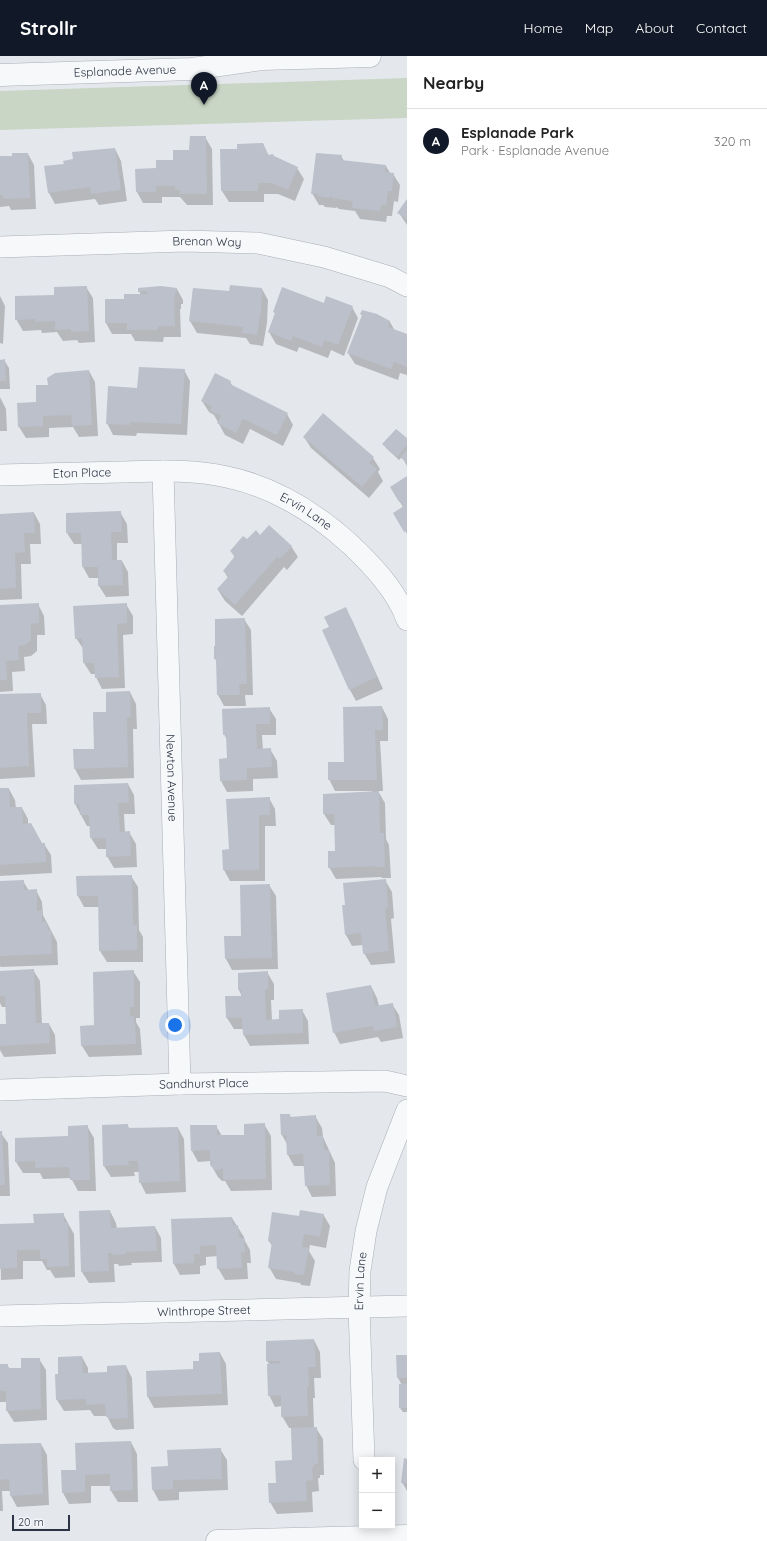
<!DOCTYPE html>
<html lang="en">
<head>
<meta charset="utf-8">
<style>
	:root { --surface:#fff; --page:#f6f6f6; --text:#222; --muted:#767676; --line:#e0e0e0; --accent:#111827 }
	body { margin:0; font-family:Quicksand,sans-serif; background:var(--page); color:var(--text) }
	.controls { position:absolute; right:12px; bottom:12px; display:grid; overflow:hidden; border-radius:0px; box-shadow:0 2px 10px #0003 }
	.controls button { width:36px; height:36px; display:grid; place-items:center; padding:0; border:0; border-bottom:1px solid var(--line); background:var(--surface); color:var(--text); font:20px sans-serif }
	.scale { position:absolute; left:12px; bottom:10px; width:58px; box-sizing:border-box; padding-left:4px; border:2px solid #2b3445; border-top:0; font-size:11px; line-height:14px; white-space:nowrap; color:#2b3445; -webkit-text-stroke:3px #f4f6f9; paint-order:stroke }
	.you { position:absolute; left:175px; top:969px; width:14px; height:14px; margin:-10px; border:3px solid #fff; border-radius:50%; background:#1a73e8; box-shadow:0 0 0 6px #1a73e833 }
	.badge { display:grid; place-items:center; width:26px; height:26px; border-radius:50%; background:var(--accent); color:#fff; font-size:13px; font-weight:700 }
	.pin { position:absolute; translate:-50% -33px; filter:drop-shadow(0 1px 2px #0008) }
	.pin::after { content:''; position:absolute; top:21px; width:14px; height:12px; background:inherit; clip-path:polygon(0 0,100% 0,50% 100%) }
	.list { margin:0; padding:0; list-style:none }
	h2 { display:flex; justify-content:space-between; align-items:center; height:52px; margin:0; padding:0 16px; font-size:17px }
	h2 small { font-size:13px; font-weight:400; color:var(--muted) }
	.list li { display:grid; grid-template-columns:26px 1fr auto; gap:12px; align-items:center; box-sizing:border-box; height:64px; padding:0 16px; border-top:1px solid var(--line) }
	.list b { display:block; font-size:15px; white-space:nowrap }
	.list p { margin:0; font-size:13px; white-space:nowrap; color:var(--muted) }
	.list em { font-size:13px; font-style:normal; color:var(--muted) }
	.map { position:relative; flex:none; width:407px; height:1485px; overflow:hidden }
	header { display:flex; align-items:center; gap:24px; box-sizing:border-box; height:56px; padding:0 20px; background:var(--accent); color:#fff }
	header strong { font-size:19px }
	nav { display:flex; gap:22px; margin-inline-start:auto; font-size:14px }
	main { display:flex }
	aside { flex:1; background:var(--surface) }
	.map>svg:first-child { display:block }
	.green { fill:#c9d6c5 }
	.shadow { fill:#0003 }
	.building { fill:#bbc0ca }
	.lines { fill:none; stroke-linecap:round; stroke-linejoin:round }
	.minor-casing { stroke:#a9aeb7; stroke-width:22 }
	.tertiary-casing { stroke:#a9aeb7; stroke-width:23 }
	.minor { stroke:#f7f8fa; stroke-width:21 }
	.tertiary { stroke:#f7f8fa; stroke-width:22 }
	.labels { text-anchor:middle; stroke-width:4; stroke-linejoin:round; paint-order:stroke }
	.street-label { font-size:12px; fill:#2b3445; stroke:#f4f6f9 }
</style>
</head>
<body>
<header>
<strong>Strollr</strong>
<nav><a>Home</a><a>Map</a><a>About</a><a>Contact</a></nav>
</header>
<main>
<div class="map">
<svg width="407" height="1485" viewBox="0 0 407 1485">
	<rect width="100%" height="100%" fill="#e4e7ec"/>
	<path class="green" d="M407 22V62L0 74V35Z"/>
	<path class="shadow" d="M205 81 212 93 213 149H187L180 141H162V147H143L137 136 174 105 190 95Z
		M263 88 269 100 297 112 304 123 295 145 278 138H264V146H229L222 135 238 94Z
		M115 93 121 105 127 145 99 149 95 143 55 148 49 137 65 108Z
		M28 98 34 109 36 153 11 154 9 150 0 151V101H13Z
		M341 100 344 105 386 110 390 117 393 118 400 129 398 146 394 145 392 160H387L386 166 360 163 355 155 339 153 336 151V152L325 151 323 149H319L312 137Z
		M407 145V169L399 157Z
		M86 231 93 242 95 286 79 287 77 284 63 285 57 276 42 277 41 274 23 275 16 263 55 240Z
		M177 233 183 244V248H181V253H180L181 281H164L163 286 135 285 131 278H112L106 267 125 244 141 239 139 235Z
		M193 233 230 236 262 233 268 244 267 267 263 290 250 288 246 282 197 277 190 265Z
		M0 240 5 250 3 288 0 287Z
		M324 248 352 251 358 262 344 300 331 294 328 302 299 291 297 296 276 288 269 276 276 259 274 256Z
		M361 258 390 266 395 275 407 279V319L400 317 398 324 355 308 348 297 363 261Z
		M4 304 9 312 10 333H0V305Z
		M184 314 190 325 187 379 137 377 136 380 113 379 107 367 138 333Z
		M89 315 95 326 98 380 79 381 73 371 49 372V381L26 382 19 371 49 330Z
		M230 326 233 331 287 358 293 369 283 390 250 373 243 388 225 379 214 359 209 356 202 345Z
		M0 341 6 353 7 375H0Z
		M323 359 373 402 380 413 378 416 383 425 369 442 311 392 304 381Z
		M407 384V410L402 401 399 404 386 392 384 388Z
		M407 422V478L394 457 403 451 391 431Z
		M120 456 127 468 128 487H117V505H122L128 516 129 540 106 541 99 530V522H89L83 511 82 488H74L67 477Z
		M34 457 40 468 41 488H30L31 508H21L22 543 0 544V459Z
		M260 480 291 490 298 501 287 514 284 511 242 560 225 545 218 534 228 522 224 515 235 502 231 495 247 485Z
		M38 548 44 560 45 579H37V595L31 600 24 601 25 615 12 616 13 635 0 636V550Z
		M126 548 133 560V578L123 579 125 632 102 633 96 621 95 618H91L84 607V594L76 582Z
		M345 553 352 564 383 633 356 645 350 634 323 574 330 571Z
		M244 563 251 574 253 639H245L246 650H224L218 639 217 606 215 603Z
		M130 636 136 648 137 673H133L134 722 81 724 75 713 95 694 108 656Z
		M40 638 46 649 47 668H32L35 721 0 723V639Z
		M382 651 388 663V685H380L383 735H378L385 747 386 783 389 789 391 822H382L381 821 336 823 329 811 336 796 335 769H331L324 758 372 736V735H335L329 723 345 707Z
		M269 652 276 663V679H262L263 694 270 693 277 705 278 722 253 723V735L227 736 221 725 228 703 227 684 224 678Z
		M128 728 134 739 135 758H124L125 777 129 776 136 788 137 811 114 812 107 800V793H98L91 782V770H87L75 748Z
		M0 733H9L15 744 16 752H22L28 763V768L42 788H44L51 799 52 817 0 820Z
		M269 742 275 753 276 770H265V825H230L224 814 230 794Z
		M131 820 138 831 139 874 143 881V906H107L100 895 99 851H84L78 840Z
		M385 824 392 836 394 862 391 863 395 907 371 909 364 897 363 889 352 890 346 879 347 849Z
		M23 825 29 835 36 834 42 846 43 859 57 886 58 909 1 911 0 910V846Z
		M269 829 276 840 278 913 232 914 226 903 242 881Z
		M33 914 40 925 42 968H49L55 979 56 998 4 1001 0 994V969H7L6 951H2L0 947V916Z
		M133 915 140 926V962H136V966L140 973 142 999 89 1001 82 990Z
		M267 916 274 928V944H271L272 964H280L302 954 308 965 309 988 250 990 244 979 243 973H234L227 962 242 941 239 934Z
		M371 930 377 942 379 950 392 948 399 959 403 982 381 986 378 981 340 988 334 976Z
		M290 1059 291 1062 315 1060 322 1072 323 1081 335 1107 336 1140 312 1141 306 1129 305 1110H294L288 1099 287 1088 282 1079Z
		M264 1068 271 1080 272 1134 231 1135 225 1125H222L218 1121 211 1109V1105L198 1106 192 1095 216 1070 222 1080H245Z
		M127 1069 130 1073 178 1072 184 1083 186 1136 146 1138 140 1126 139 1116H134L135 1120 111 1121 104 1110Z
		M87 1070 94 1082 96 1135H78L71 1122 43 1123 40 1117H23L16 1106 69 1081Z
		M0 1076 8 1087 10 1140H0Z
		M110 1155 116 1167 117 1173 155 1171 161 1182 162 1206 131 1207 132 1209 119 1210 118 1208H114L115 1226 89 1227 82 1216Z
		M63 1158 74 1178 75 1221 55 1222 50 1214H47L42 1205H23V1223L1 1224 0 1169 35 1168Z
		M323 1158 330 1170 326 1192 310 1189 309 1195 315 1205 310 1230 301 1229 300 1227 276 1223 269 1211 273 1191 269 1185Z
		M232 1162 244 1181 245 1185 250 1194 251 1207H247L248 1223 225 1224 218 1212V1200L206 1201V1209L200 1210V1218L180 1219 174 1208Z
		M314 1284 320 1296 321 1322H314L315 1342H313L314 1372H316L323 1383 324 1419H320V1422H318L319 1435 312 1436 313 1456 277 1458 270 1446 277 1428 293 1405 292 1372H289L282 1360V1350L275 1351 269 1339 270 1309 267 1305Z
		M220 1297 226 1308 228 1349 154 1352 148 1341 147 1316 194 1314 200 1306Z
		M397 1300H407V1356H403L400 1352 402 1329 398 1322Z
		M82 1301 88 1312V1318L108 1317 126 1310 132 1322 134 1373 116 1374 113 1372 107 1360H94L90 1354 64 1355 57 1344Z
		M39 1303 46 1314 47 1364 14 1366 7 1355V1346H0V1309H7L10 1313H22Z
		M131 1386 137 1398 138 1446H118L111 1435V1430H91V1447L69 1448 63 1437 77 1415Z
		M41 1388 47 1399 49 1449 17 1451 11 1440V1435H2L3 1455H0V1389Z
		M220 1393 227 1404 228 1434 179 1436V1444L159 1445 153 1434 169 1411Z
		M407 1404V1435L402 1426Z"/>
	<path class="building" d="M190 80H206L207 138H180V134H175V130H156V136H136L135 113 156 112V104H173V94H189Z
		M263 87 268 99 273 98 274 100 298 111 288 134 271 127H258V135H221L220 93H237V88Z
		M115 92 121 134 91 138 90 131 48 137 44 110 64 108 63 105 73 103 72 96Z
		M12 97H28L30 142 3 143V139H0V100H12Z
		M316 97 342 99 341 104 386 109 385 116 394 117 392 135H388L386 149H381L380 155 352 152 353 145 332 142V140H330V142L317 140V138H311Z
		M407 143V163L397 157Z
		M230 229 262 232 261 255 257 279 242 277 243 271 189 265 193 232 229 235Z
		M87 230 89 275 71 276V273L55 274V265L35 266V263L15 264V240L54 239V231Z
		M161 230 177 232V236L175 237V242H174L175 270H158L157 274H127V267H105V243H124V238H147V235L138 236V232Z
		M282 231 324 247 326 240 353 250 338 289 324 284 322 291 293 280 291 285 268 276 275 257 273 256Z
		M362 254 377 258 390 265 388 271 407 278V311L394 306 391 313 347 297 362 259 360 258Z
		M5 303 6 325H0V304Z
		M139 311 185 313 181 368 131 366 130 369 106 368 108 330 137 332Z
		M89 314 92 369 72 370 71 359 43 360V370L18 371 17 347 36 346V329H48L47 322 55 317Z
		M215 317 231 325 230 328 288 357 277 379 243 363 236 377 217 367 221 360 210 355 212 350 201 345Z
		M323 357 374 401 369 407 377 413 362 431 303 381Z
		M396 373 407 382V389L397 401 382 388Z
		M407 394V407L400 401Z
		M407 420V474L404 476 393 457 404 450 401 445 399 446 390 431Z
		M121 455 122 476H111L112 504H122L123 529 98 530V511H82L81 477H66V457Z
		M34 456 35 477H24L25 496 15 497 16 532 0 533V458Z
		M269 469 292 490 280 503 277 501 235 549 217 533 229 520 223 515 235 500 230 495 243 480 247 483 256 474 260 479Z
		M39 547V567L31 568V584L25 589 18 590 19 604 6 605 7 624H0V549Z
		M127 547V567L117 568 119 621 95 622 94 607H83L82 582 75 583 73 550Z
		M346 551 377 621 349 634 322 574 329 571 324 561Z
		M245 562 247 628H239L240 639H217L216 603H214V590H215V563Z
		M130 635 131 661 127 662 128 711 74 713 73 693H94L93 656H106V636Z
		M41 637V657H27L29 710 0 712V638Z
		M382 650 383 674H375L377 724H328V706H344L343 651Z
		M270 651V668H256L257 693 271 692 272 711 247 712V724L220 725 219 703 227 702 226 678 223 679 222 653Z
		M128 727 129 746 118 747 120 776 130 775 131 800 106 801V782H90L89 759H80L79 748H74V729Z
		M0 732H9L10 751H22L23 768 31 767 42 787H45L46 806 0 809Z
		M379 735 380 777H384L385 811H375V810L328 812V795H335L334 758H323V738Z
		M270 741V759H259V814H223L222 794 229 793 226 743Z
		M132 819 133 869H137V894L99 895 98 840H77L76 820Z
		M386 823 388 851 385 852 389 895 363 898 361 877 345 879 342 849H345L343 827Z
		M24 824V834L37 833V855L42 854V866H47L48 874H51L52 898 0 900V825Z
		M270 828 272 902 225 903 224 880H241L240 829Z
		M34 913 36 967H49L50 987 0 990V968H6L5 940H0V915Z
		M134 914V951H130V961L134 960V968H135L136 988 81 990 80 970 94 969 93 916Z
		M268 915V933H265L266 964 279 963V954L303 953V977L243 979 242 962H226L225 940H241V934H238V917Z
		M371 929 375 950 393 947 397 971 374 975 373 970 333 977 326 937Z
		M280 1058H290V1061L316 1059 317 1080H323L324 1094H329L330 1129 305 1130 303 1098 287 1099 286 1079H281Z
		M265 1067 266 1123 223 1124V1111L220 1114H215L210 1109V1094L191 1095 190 1069H217V1079H244V1068Z
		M128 1068V1072L178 1071 180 1125 139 1127 138 1105H128L129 1109 103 1110 102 1069Z
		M88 1069 90 1124H70L69 1111 35 1112V1105L15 1106V1082L68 1080V1070Z
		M0 1075H2L5 1129H0Z
		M110 1154 111 1172 155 1170 157 1195 126 1196V1198L112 1199V1197H108L109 1215 81 1216 79 1155Z
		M300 1154 324 1158 320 1181 304 1178 302 1191 309 1192 304 1219 294 1218V1216L268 1212 272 1186 268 1185 272 1156 299 1160Z
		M64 1157V1166H68L69 1210 47 1211V1203H40V1194H17V1212L0 1213V1168L34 1167 33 1158Z
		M232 1161 233 1169H238L239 1182H244L245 1196H241L242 1212 217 1213 216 1189 200 1190V1198H194V1207L173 1208 171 1163Z
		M314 1283 316 1311H308L309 1331H307L308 1360 281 1361V1339L268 1340 267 1308 280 1307V1305H266V1285Z
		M220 1296 222 1338 147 1341 146 1315 193 1313V1305H199V1297Z
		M396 1299H407V1322H397Z
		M82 1300 83 1317 107 1316V1310L126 1309 128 1362 109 1363V1361H106L105 1348 86 1349V1343L56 1344 55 1318H58V1301Z
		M21 1302H40L41 1353 6 1355V1335H0V1308H8V1312H21Z
		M407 1327V1352H399V1328Z
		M317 1371 318 1408H314V1411H312L313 1424 306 1425 307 1445 269 1447 268 1427H276L275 1405 292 1404 291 1372Z
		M131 1385 133 1434 110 1435V1418L85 1419V1436L62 1437 61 1414H76L75 1387Z
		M41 1387 43 1438 10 1440 9 1423 0 1424V1388Z
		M221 1392 222 1423 173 1424V1433L152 1434 151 1411 168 1410 167 1394Z
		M404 1402 407 1403V1427H401Z"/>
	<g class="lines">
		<defs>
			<g id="minor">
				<path id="s1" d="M0 191 185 185 258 187 324 201 390 221 407 230"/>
				<path id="s2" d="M163 415 180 1028"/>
				<path id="s3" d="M0 419C40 418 81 417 121 416 157 415 193 413 227 421 274 431 316 457 351 489 372 509 397 535 407 564"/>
				<path id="s4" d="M0 1034 180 1028 385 1025 407 1030"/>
				<path id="s5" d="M0 1260 407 1250"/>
				<path id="s6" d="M364 1404 359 1251 360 1215 366 1175 377 1131 407 1054"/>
			</g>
			<g id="tertiary">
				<path id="s7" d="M0 19 192 13 262 3 370 0"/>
				<path d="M217 1485 407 1480"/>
			</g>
		</defs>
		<use href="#minor" class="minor-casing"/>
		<use href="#tertiary" class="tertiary-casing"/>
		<use href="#minor" class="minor"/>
		<use href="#tertiary" class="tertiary"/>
	</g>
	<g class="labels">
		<g class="street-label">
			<text dy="4" stroke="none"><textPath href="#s7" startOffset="125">Esplanade Avenue</textPath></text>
			<text dy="4" stroke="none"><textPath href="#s1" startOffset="207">Brenan Way</textPath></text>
			<text dy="4" stroke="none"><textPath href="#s3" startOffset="82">Eton Place</textPath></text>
			<text dy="4" stroke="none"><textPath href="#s3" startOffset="314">Ervin Lane</textPath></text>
			<text dy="4" stroke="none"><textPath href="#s2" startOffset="307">Newton Avenue</textPath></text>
			<text dy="4" stroke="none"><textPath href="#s4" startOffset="204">Sandhurst Place</textPath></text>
			<text dy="4" stroke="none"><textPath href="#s6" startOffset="179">Ervin Lane</textPath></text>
			<text dy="4" stroke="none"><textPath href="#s5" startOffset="204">Winthrope Street</textPath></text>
		</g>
	</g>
</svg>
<div class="controls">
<button>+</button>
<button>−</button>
</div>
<div class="scale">20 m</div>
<div class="you"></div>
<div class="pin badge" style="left:204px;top:49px">A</div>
</div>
<aside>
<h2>Nearby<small></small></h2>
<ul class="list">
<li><span class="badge">A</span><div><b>Esplanade Park</b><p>Park · Esplanade Avenue</p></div><em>320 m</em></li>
</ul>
</aside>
</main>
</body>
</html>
